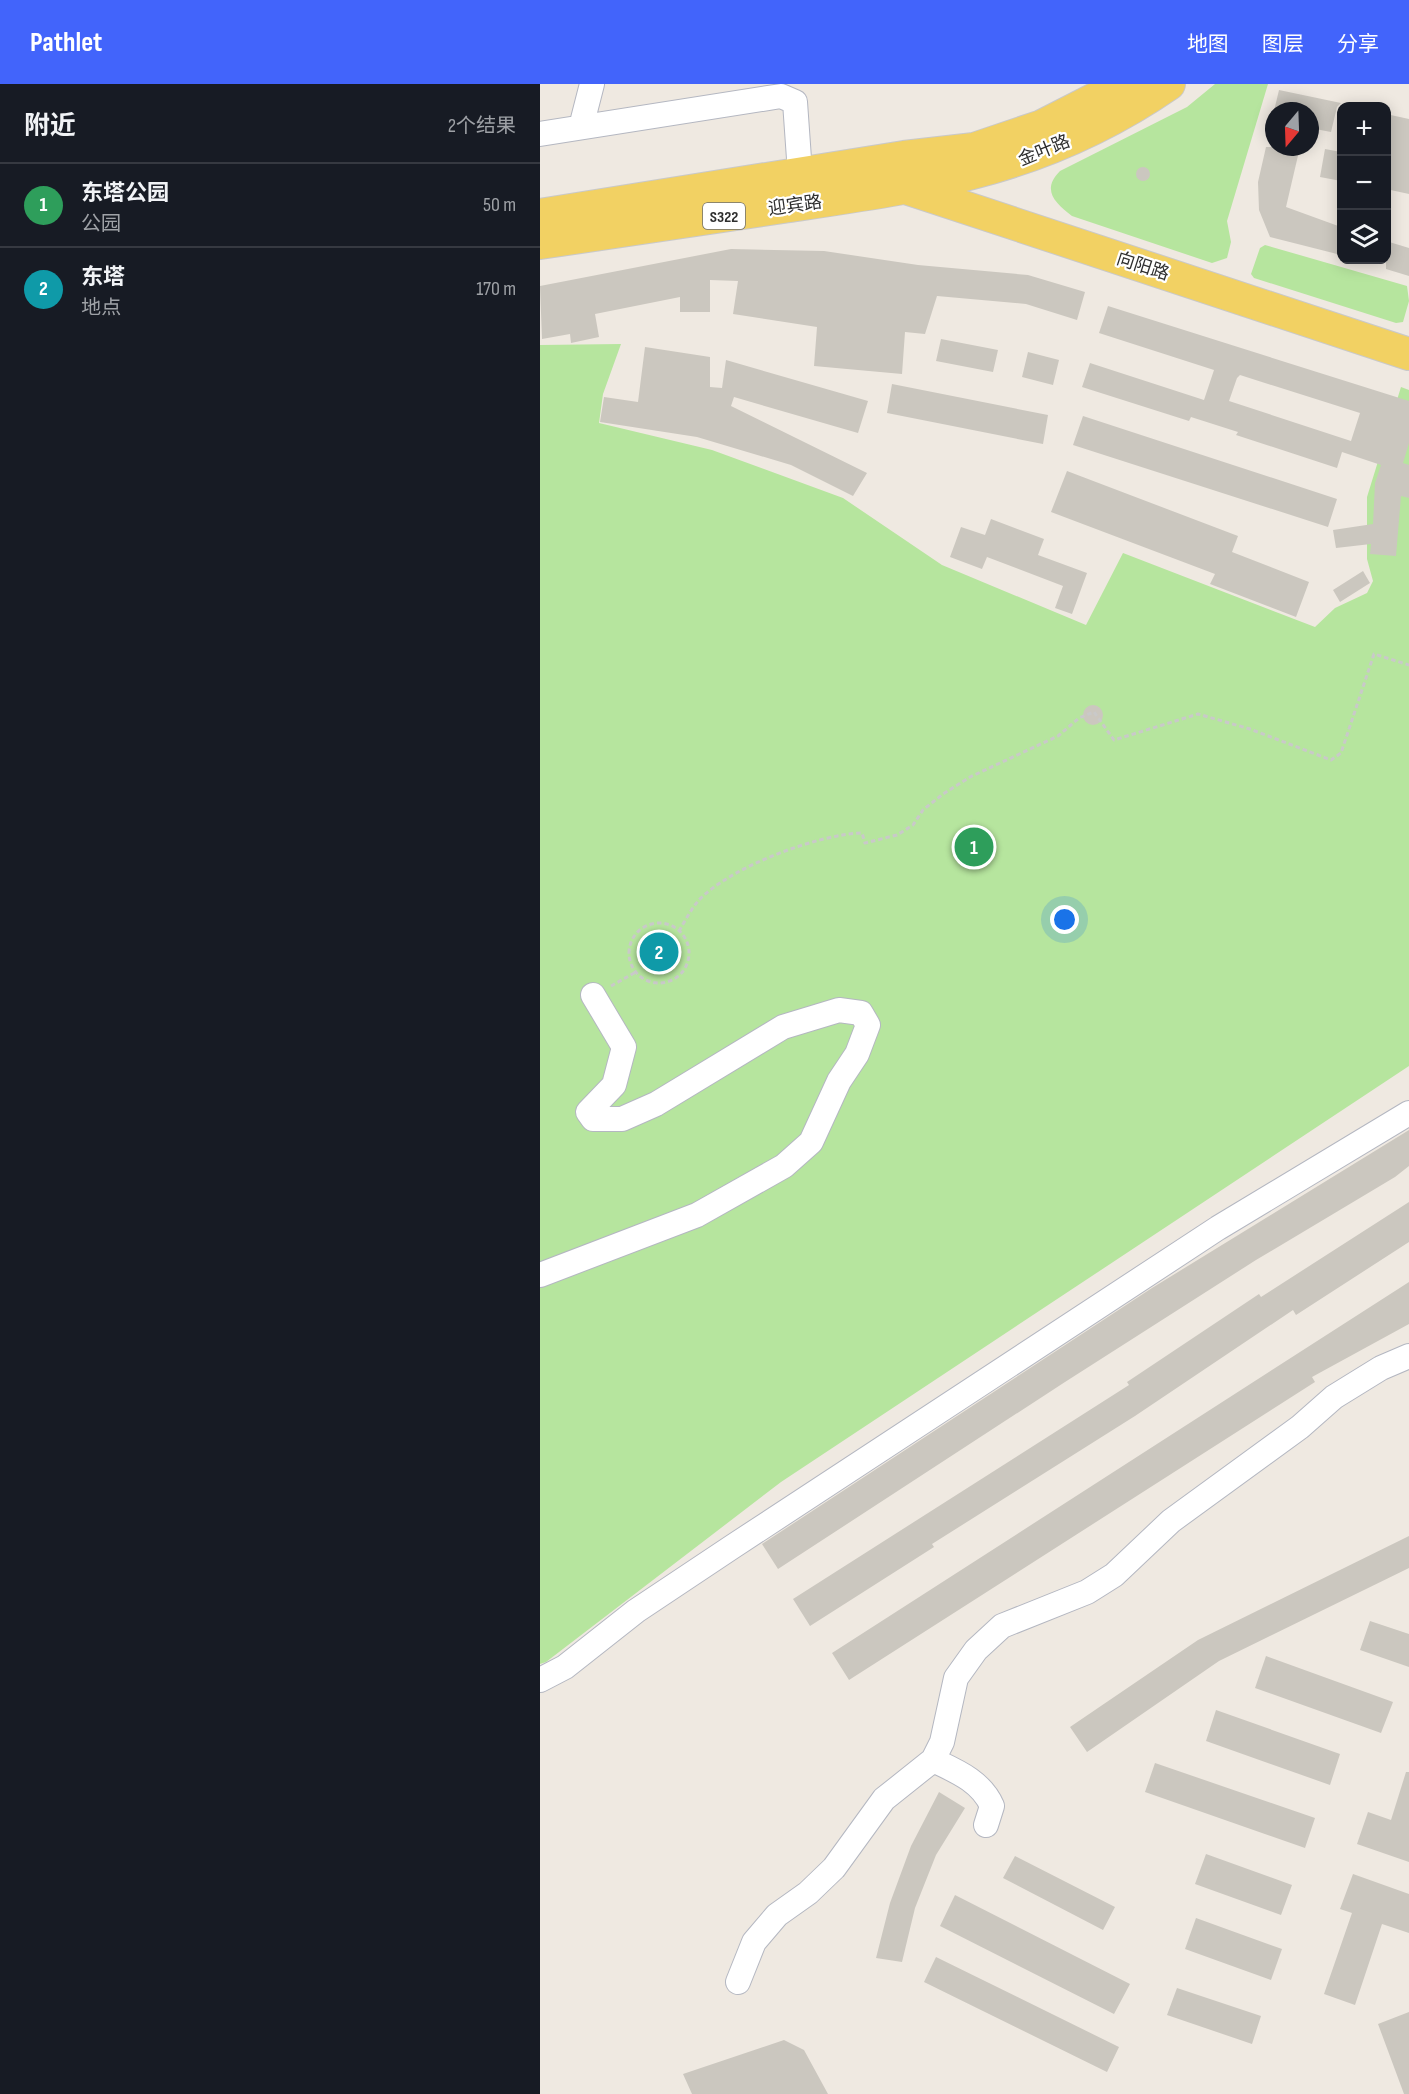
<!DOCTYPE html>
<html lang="zh">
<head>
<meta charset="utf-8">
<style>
	:root { --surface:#171b24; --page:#20242c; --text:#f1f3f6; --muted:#9ea1a6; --line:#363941; --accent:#4264fb }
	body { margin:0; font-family:"Sofia Sans Condensed","Noto Sans SC",sans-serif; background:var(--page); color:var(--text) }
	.controls { position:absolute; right:18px; top:18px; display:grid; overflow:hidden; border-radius:12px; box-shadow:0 3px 15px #0003 }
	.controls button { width:54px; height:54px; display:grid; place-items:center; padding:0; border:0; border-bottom:2px solid var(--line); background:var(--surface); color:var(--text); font:30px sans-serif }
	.compass { position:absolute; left:725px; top:18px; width:54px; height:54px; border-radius:50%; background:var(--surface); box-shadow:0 3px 15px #0003; rotate:199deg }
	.you { position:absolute; left:525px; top:836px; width:21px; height:21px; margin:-15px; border:4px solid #fff; border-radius:50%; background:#1a73e8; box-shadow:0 0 0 9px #1a73e833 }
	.badge { display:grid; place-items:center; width:39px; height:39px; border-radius:50%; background:var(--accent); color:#fff; font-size:20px; font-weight:700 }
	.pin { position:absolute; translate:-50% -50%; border:3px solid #fff; box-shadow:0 2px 6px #0006 }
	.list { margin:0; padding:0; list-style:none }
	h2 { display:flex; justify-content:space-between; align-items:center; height:78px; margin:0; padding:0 24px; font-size:26px }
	h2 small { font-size:20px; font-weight:400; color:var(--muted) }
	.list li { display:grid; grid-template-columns:39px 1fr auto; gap:18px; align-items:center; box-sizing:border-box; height:84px; padding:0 24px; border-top:2px solid var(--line) }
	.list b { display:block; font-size:22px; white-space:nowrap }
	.list p { margin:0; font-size:20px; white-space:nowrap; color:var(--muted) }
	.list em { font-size:20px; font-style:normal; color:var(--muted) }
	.icon { flex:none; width:33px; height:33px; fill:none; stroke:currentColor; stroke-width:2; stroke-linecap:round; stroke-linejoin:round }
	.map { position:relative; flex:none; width:869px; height:2010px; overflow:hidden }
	header { display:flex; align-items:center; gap:36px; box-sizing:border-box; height:84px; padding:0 30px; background:var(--accent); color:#fff }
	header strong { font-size:28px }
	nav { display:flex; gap:33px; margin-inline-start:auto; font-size:21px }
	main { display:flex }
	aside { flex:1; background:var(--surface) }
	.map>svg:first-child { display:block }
	.green { fill:#b6e59e }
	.building { fill:#cbc7bf; fill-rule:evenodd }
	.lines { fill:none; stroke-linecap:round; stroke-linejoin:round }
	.minor-casing { stroke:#b4b7c1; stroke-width:26 }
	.major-casing { stroke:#c9c9c9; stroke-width:34 }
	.path { stroke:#c9c9c9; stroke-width:3; stroke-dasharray:4.5 3; stroke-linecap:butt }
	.minor { stroke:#fff; stroke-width:24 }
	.major { stroke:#f2d163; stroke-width:32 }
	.labels { text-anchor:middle; stroke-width:4.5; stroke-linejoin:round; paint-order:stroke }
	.shield { fill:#fff; stroke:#6d6d6d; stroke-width:1.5 }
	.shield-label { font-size:16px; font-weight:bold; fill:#2e2e2e }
	.street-label { font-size:18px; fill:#2e2e2e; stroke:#fff }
</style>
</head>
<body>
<header>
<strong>Pathlet</strong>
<nav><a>地图</a><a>图层</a><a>分享</a></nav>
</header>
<main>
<aside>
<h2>附近<small>2个结果</small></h2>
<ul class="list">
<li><span class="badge" style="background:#2e9e5b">1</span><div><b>东塔公园</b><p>公园</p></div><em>50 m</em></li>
<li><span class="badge" style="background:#0f9aa8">2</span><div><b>东塔</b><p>地点</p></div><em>170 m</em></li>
</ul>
</aside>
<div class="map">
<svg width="869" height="2010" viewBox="0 0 869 2010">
	<rect width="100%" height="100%" fill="#efe9e1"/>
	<path class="green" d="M675 0H728L687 137 691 158 687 174 672 179 532 132C515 119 501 106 520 87L647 23Z
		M725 161 867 202 869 217 863 238 856 239 714 194 711 190 720 164Z
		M81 260 63 310 59 339 172 366 303 414 402 481 546 541 583 469 775 543 795 524 827 509 833 497 827 475V413L861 303 869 306V982L241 1398 6 1578 0 1580V261Z"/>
	<path class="building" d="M739 6 801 19 797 23 791 48 770 44V27H734Z
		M846 30 869 35V110L846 105Z
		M726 63H760L746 123 801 143V171L730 153 719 126 718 98Z
		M785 65 801 68V97L780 93Z
		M596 90a7 7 0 1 1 14 0a7 7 0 1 1-14 0Z
		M846 157 869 164V192L846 185Z
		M191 165 284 167 378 181 488 191 545 208 537 236 486 220 397 212 385 250 365 248 362 290 274 282 277 243 193 230 198 197 170 196V228H140V213L55 230 59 253 31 259 30 250 2 255 0 202Z
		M568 222 869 317V359L863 379 869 381V414L861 412 856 472 830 470 831 460 796 464 793 446 833 440 835 399 841 381 802 368 797 384 696 351 698 348 651 333 649 337 542 303 550 279 664 316 674 286 559 249ZM700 291 820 329 811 357 689 317 697 294Z
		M401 255 458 266 453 288 396 277Z
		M105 263 170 273V303L182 304 186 276 328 317 318 349 194 313 191 322 327 389 313 412 251 381 157 353 60 338 64 313 98 318Z
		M488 268 519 276 513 301 482 293Z
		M352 300 508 331 503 360 347 329Z
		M543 332 797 415 788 443 533 361Z
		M527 387 698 452 692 468 769 498 756 533 670 500 675 490 511 428Z
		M451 435 504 455 498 471 547 489 532 530 515 524 523 502 447 473 442 485 410 473 421 443 445 451Z
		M823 487 830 499 800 518 793 506Z
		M543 631a10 10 0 1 1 20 0a10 10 0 1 1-20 0Z
		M105 868a14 14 0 1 1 28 0a14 14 0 1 1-28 0Z
		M869 1046V1082L855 1093 716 1176 525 1298 238 1485 222 1460 612 1204Z
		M869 1118V1158L756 1231 753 1226 595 1332 392 1460 394 1463 270 1542 253 1515 589 1301 587 1298 719 1210 721 1213Z
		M869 1198V1240L772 1293 775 1298 309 1596 292 1569Z
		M869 1452V1484L679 1577 547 1668 530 1643 658 1556Z
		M830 1537 869 1550V1583L820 1566Z
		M726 1572 853 1618 841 1649 715 1604Z
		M676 1626 800 1670 790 1701 666 1657Z
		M615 1679 775 1734 765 1764 605 1708Z
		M866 1688H869V1778L817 1760 828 1728 851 1736Z
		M399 1708 425 1724 396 1771 375 1824 362 1878 336 1874 350 1819 371 1762Z
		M666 1770 752 1801 741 1831 655 1800Z
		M475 1772 575 1823 563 1846 463 1794Z
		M813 1790 869 1810V1849L842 1840 815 1921 784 1910 812 1829 800 1825Z
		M415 1811 590 1900 574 1930 400 1842Z
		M656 1834 742 1865 731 1896 645 1865Z
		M396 1873 579 1963 567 1988 384 1898Z
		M637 1904 721 1932 712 1960 627 1931Z
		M869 1928V2010H864L838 1940Z
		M244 1956 264 1966 288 2010H152L143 1990Z"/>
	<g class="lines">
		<defs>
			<path id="minor" d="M41 43 52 0
				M0 50 241 12 255 18 260 89
				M0 1191 157 1131 244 1082 271 1058 299 997 317 970 328 941 321 929 299 926 243 943 116 1020 82 1035H53L48 1028 74 1001 84 963 53 911
				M0 1596 25 1583 96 1527 192 1463 678 1144 869 1029
				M393 1676C416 1687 441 1697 452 1722L446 1741
				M198 1898 214 1858 237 1831 268 1809 294 1784 344 1715 393 1676 402 1658 416 1594 436 1566 462 1542 547 1508 574 1491 631 1437 760 1343 794 1313 841 1284 869 1272"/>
			<path id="major" d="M369 105 869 270
				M0 131 364 73 434 65 502 42 584 0
				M0 159C81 147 162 135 243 123 390 101 503 87 629 0"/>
		</defs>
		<use href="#minor" class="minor-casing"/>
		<use href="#major" class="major-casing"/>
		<path class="path" d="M89 869a30 30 0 1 1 60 0a30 30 0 1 1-60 0Z
			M139 847C145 837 151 825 159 816 190 783 279 750 322 749L325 759 357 751 373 741 383 726 403 710 430 693 518 652 539 634 554 628 574 656 658 630 710 645 791 676 801 669 834 570 869 581
			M71 902 96 888"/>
		<use href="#minor" class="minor"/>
		<use href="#major" class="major"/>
	</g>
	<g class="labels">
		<rect class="shield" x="163" y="119" width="42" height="26" rx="4.5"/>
		<g class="shield-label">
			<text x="184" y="138">S322</text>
		</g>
		<g class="street-label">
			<text transform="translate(504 66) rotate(-22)" y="6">金叶路</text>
			<text transform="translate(255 121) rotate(-8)" y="6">迎宾路</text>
			<text transform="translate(603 182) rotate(18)" y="6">向阳路</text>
		</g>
	</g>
</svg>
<div class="controls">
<button>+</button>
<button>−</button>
<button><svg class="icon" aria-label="layers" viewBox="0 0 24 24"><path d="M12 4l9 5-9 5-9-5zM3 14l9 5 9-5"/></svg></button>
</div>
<svg class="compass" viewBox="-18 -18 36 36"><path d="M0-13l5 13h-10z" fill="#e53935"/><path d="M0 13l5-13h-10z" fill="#9ea1a6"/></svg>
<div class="you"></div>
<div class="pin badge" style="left:434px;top:763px;background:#2e9e5b">1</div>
<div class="pin badge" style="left:119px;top:868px;background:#0f9aa8">2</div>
</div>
</main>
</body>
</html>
